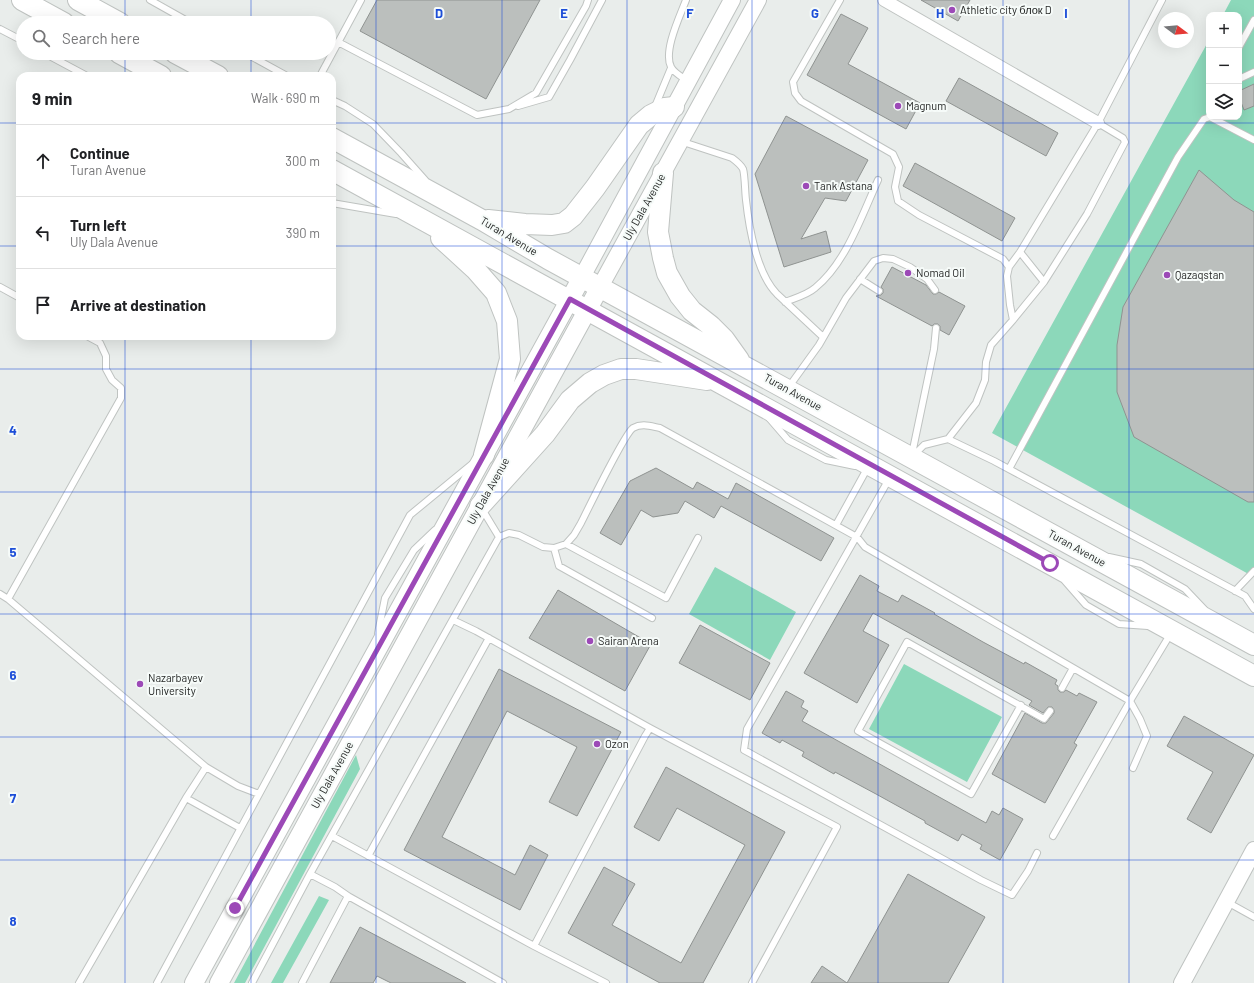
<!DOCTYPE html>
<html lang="en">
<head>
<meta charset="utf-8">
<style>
	:root { --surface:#fff; --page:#f2f2f2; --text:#202124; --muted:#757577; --line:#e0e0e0 }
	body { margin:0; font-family:Barlow,sans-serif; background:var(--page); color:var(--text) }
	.controls { position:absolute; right:12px; top:12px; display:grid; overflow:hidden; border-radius:8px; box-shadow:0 4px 16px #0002 }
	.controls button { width:36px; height:36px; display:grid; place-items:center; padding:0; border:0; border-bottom:1px solid var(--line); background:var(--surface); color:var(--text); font:20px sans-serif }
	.compass { position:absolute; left:1158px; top:12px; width:36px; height:36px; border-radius:50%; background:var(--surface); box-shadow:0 4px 16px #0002; rotate:106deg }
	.stop { position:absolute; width:12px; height:12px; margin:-9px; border:3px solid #9c49b7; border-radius:50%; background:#fff }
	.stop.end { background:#9c49b7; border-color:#fff; box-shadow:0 1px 4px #0008 }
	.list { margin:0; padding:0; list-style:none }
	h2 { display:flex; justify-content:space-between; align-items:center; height:52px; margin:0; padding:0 16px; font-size:17px }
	h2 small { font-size:13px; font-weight:400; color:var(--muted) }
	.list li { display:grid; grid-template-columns:26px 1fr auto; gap:12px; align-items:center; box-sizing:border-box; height:72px; padding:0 16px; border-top:1px solid var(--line) }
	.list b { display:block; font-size:15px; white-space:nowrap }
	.list p { margin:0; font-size:13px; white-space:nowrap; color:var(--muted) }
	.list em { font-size:13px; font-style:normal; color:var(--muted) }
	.icon { flex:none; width:22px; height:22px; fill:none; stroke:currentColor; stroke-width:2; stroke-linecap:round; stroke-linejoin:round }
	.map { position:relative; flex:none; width:1254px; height:983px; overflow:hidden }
	.search { position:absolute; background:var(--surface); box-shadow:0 4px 16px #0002; left:16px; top:16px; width:320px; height:44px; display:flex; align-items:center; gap:10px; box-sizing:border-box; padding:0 14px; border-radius:22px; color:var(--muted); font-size:15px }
	.panel { position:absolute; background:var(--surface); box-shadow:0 4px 16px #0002; left:16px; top:72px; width:320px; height:268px; border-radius:12px }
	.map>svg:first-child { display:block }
	.green { fill:#8cd8ba }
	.building { fill:#bbbfbd; stroke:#8f9391 }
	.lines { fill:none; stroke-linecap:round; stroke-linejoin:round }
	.service-casing { stroke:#bfc3c1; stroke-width:8 }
	.minor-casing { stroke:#bfc3c1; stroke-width:14 }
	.tertiary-casing { stroke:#bfc3c1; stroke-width:18 }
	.secondary-casing { stroke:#bfc3c1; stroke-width:20 }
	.primary-casing { stroke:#bfc3c1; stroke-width:22 }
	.service { stroke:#fff; stroke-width:6 }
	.minor { stroke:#fff; stroke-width:12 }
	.tertiary { stroke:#fff; stroke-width:16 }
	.secondary { stroke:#fff; stroke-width:18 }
	.primary { stroke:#fff; stroke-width:20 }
	.route { stroke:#9c49b7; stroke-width:5 }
	.grid { fill:none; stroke:#1d4ed8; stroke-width:1; stroke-opacity:0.55 }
	.poi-dot { fill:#9c49b7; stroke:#f6fbf9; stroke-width:1.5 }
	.labels { text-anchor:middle; stroke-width:4; stroke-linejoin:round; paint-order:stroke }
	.poi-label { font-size:11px; fill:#242625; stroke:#f6fbf9; text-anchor:start }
	.street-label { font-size:11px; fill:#242625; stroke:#f6fbf9 }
	.grid-label { font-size:13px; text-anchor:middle; font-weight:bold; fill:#1d4ed8; stroke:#f6fbf9; stroke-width:4; stroke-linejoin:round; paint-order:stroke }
</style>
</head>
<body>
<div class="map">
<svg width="1254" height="983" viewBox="0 0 1254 983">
	<rect width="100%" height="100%" fill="#e9edeb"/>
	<path class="green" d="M1231 0H1254V577L992 433 1209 40V117H1239V15H1223Z
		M715 567 796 612 770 660 689 614Z
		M904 664 1002 717 967 782 869 729Z
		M356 755 360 769 245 983H234Z
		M319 896 329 900 283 983H271Z"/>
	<path class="building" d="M377 0H540L486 99 360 31Z
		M921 0H970L958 21Z
		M841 14 868 28 848 64 920 103 906 129 807 75Z
		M959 78 1058 133 1046 156 946 101Z
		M1254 84V106L1244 110 1239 97V91Z
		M786 116 868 160 846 201 825 198 801 239 826 231 831 252 784 267 755 174Z
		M915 163 1015 218 1002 241 903 186Z
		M1199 170 1234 200 1254 212V502H1248L1134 437 1117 392V345L1123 307Z
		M892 267 926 285 933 294H936L939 292 965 306 949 335 940 330V326L938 324H934L932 326 876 296 881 295 883 293V289L881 287Z
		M656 468 693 489 697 482 728 499 736 483 834 538 821 561 721 506 714 518 685 501 678 513 653 517 641 510 621 545 600 533 630 481Z
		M860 575 879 586 877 591 898 602 902 595 935 613 934 614 983 642 1024 664 1025 662 1057 680 1055 684 1058 686V690L1060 692H1064L1066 690 1077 696 1079 693 1097 702 1074 743 1077 745 1045 803 992 774 1025 713 1042 723H1046L1054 713V710L1052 707H1048L1043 713 1029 705 1032 701 873 613 863 631 889 645 857 703 804 673Z
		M558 590 651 644 625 691 529 638Z
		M700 625 770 663 750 700 679 663Z
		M499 669 621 732 577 816 549 802 577 747 507 711 442 837 515 875 530 845 548 855 520 910 404 850Z
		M786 691 804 701 801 707 808 711 802 721 986 823 992 811 999 815 1003 808 1023 819 1000 860 980 849 982 845 962 834 958 841 925 823V821L876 794 835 772 834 774 802 756 804 752 782 740 780 743 762 733Z
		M1184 716 1254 755 1211 833 1187 819 1213 772 1167 746Z
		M666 767 785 832 703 983H660L568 933 604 867 635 884 612 925 681 963 745 845 677 808 659 841 634 827Z
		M908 874 985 917 948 983H811L822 966 847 983Z
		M360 927 466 983H391L377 976 373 983H330Z"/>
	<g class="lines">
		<defs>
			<path id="service" d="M150 0 191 23
				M686 0C680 16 663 51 671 67 674 73 682 77 688 81
				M840 0 793 82 795 93 801 101 893 154 899 167 895 187 898 201 919 215 1003 259 1009 267 1007 276 1010 305 1013 320 991 345 986 362 985 380 976 403 948 439
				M0 29 23 41
				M338 42 477 115 509 109 536 93 586 6 588 0
				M1239 47 1254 20
				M44 53 87 76
				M245 53 287 76
				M320 76 361 0
				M1239 79 1254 72
				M332 100 345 106 373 124 401 153 425 180
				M518 106 549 97 570 60 602 0
				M654 109 671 68
				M680 141 732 158C736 161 741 165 743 169 745 175 745 193 746 200 749 228 757 274 777 294L823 337
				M332 203 396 214
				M1020 252 1044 282
				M1009 267 1020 252 1098 123 1162 0
				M860 279 879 291
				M0 287 20 298
				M785 302C795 298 807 295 815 288 846 263 862 215 878 180
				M1013 320 1044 282 1087 214 1124 144 1125 142 1123 138 1098 123
				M87 336 100 343 106 356V369L112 380 121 388V398L8 599 206 767 238 786 259 794
				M788 388 819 345 846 298 874 261 883 258 893 259 910 267 927 279 935 290
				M769 418 788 440 826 460 855 466
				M912 454 934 349 936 328
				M914 455 924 445 948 439 994 461 1245 596 1254 609
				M1009 469 1178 157 1204 119 1210 117 1254 140
				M889 479 747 729 744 750 981 880 1012 895 1028 871 1037 853
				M836 525 868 467
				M499 537 509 533 519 535 543 547 554 548 566 544 666 598 698 538
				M566 544 574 535 581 523C588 509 625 433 633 428 642 423 650 426 660 428L857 537 865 547 1130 701 1171 633
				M554 548 559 566 652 618
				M1109 557 1141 564 1185 589 1204 609
				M1065 581 1086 605 1119 624 1148 626
				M1235 591 1254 571
				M0 594 8 599
				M453 620 476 631 650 728 837 827 752 983
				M378 633 385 598 414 550 435 530
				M1062 688 1073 668
				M1021 705 971 794 858 731 907 642 1044 719 1050 711
				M186 798 240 828
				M332 836 534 946 606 983
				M1053 836 1130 701 1140 719 1147 736 1133 768
				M368 856 489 638
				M310 874 335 887 348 896 503 983
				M1227 902 1254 917
				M534 946 645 736 650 728
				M79 983 186 798 206 767
				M157 983 410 515 472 464
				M252 983 310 874 499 537 482 509
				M302 983 348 896"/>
			<path id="minor" d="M884 0 1098 123"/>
			<path id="tertiary" d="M582 277 732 0
				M600 287 758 0
				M1182 983 1254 850"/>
			<path id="secondary" d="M194 983 582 277
				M219 983 600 287"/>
			<path id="primary" d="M22 0 64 23
				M78 0 120 23
				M119 53 161 76
				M175 53 218 76
				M332 138 482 220 548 259 1254 645
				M332 170 1254 676
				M663 173 658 232 663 258 667 273 680 296 692 311 711 326 724 339 739 360
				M488 220 525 224 552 225 564 223 573 216 595 188 639 125 651 115 665 108 674 107
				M441 238 475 269 496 293 507 321 510 359 484 455
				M480 506 545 434 570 400 590 383 604 375 621 369H636L707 380"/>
		</defs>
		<use href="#service" class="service-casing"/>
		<use href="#minor" class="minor-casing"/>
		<use href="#tertiary" class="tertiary-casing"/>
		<use href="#secondary" class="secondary-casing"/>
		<use href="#primary" class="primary-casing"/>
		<use href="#service" class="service"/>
		<use href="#minor" class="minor"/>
		<use href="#tertiary" class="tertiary"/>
		<use href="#secondary" class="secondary"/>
		<use href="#primary" class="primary"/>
	</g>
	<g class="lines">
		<path class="route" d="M235 908 570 299 1050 563"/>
	</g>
	<path class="grid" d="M125 0V23M251 0V23M376 0V983M502 0V983M627 0V983M752 0V983M878 0V983M1003 0V983M1129 0V983M125 53V76M251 53V76M0 123H20M332 123H1254M0 246H20M332 246H1254M125 336V983M251 336V983M0 369H1254M0 492H1254M0 614H1254M0 737H1254M0 860H1254"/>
	<g class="poi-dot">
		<circle cx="952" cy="10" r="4"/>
		<circle cx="898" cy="106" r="4"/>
		<circle cx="806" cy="186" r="4"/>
		<circle cx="908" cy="273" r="4"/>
		<circle cx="1167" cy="275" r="4"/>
		<circle cx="590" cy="641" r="4"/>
		<circle cx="140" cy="684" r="4"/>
		<circle cx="597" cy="744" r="4"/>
	</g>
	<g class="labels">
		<g class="poi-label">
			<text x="960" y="14">Athletic city блок D</text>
			<text x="906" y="110">Magnum</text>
			<text x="814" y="190">Tank Astana</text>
			<text x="916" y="277">Nomad Oil</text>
			<text x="1175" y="279">Qazaqstan</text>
			<text x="598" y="645">Sairan Arena</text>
			<text x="148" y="682">Nazarbayev<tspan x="148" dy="13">University</tspan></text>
			<text x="605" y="748">Ozon</text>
		</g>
		<g class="street-label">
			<text transform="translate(644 207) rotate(-61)" y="4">Uly Dala Avenue</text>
			<text transform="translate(509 236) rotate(31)" y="4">Turan Avenue</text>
			<text transform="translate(793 392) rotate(29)" y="4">Turan Avenue</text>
			<text transform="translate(488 491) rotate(-61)" y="4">Uly Dala Avenue</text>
			<text transform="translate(1077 548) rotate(29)" y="4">Turan Avenue</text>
			<text transform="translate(332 775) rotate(-61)" y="4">Uly Dala Avenue</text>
		</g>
	</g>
	<g class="grid-label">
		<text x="439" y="18">D</text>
		<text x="564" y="18">E</text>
		<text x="690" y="18">F</text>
		<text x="815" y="18">G</text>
		<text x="940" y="18">H</text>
		<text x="1066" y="18">I</text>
		<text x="13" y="435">4</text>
		<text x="13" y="557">5</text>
		<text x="13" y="680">6</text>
		<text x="13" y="803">7</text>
		<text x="13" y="926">8</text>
	</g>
</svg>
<div class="controls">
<button>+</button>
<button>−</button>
<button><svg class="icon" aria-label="layers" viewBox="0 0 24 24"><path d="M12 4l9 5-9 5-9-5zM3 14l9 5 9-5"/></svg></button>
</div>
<svg class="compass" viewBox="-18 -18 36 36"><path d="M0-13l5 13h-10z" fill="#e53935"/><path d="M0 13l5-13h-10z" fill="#757577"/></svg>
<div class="stop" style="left:1050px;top:563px"></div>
<div class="stop end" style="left:235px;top:908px"></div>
<div class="search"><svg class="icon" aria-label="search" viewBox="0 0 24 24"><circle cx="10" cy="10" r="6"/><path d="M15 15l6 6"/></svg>Search here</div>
<section class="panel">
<h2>9 min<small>Walk · 690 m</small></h2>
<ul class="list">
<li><svg class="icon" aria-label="ahead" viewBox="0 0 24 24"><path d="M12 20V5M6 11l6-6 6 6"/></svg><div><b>Continue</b><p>Turan Avenue</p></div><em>300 m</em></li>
<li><svg class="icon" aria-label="left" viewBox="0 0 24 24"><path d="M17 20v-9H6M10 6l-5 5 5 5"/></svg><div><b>Turn left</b><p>Uly Dala Avenue</p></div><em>390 m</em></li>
<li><svg class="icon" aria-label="arrive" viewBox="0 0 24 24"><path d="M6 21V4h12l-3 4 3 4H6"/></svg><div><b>Arrive at destination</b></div></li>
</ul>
</section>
</div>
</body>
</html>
